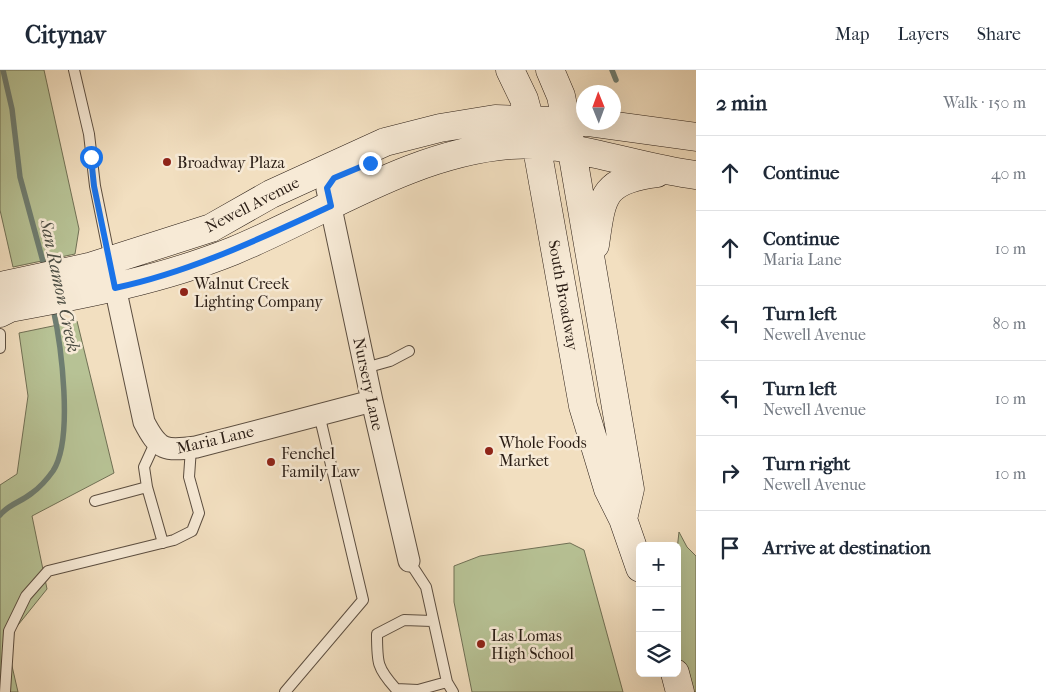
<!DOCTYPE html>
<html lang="en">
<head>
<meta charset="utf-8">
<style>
	:root { --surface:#fff; --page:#f6f6f7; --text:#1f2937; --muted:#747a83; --line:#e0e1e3 }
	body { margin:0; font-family:"IM FELL French Canon",serif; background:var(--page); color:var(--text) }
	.controls { position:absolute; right:15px; bottom:15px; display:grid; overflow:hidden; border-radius:8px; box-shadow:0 5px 20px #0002 }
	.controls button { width:45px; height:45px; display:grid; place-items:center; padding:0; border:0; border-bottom:1px solid var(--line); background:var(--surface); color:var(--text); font:25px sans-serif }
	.compass { position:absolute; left:576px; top:15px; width:45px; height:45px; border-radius:50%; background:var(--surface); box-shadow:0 5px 20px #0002; rotate:359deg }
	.stop { position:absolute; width:15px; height:15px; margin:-11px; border:4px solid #1a73e8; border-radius:50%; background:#fff }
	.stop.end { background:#1a73e8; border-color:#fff; box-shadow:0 1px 5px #0008 }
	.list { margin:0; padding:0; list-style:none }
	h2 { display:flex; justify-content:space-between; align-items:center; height:65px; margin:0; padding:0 20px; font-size:21px }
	h2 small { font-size:16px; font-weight:400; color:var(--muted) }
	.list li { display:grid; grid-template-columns:32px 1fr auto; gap:15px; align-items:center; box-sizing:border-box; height:75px; padding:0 20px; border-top:1px solid var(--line) }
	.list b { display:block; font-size:19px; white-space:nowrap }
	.list p { margin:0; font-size:16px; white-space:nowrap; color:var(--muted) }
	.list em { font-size:16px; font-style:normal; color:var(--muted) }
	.icon { flex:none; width:28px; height:28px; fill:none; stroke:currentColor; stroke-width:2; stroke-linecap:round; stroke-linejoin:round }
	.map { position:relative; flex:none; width:696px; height:622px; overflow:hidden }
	header { display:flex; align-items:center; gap:30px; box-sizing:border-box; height:70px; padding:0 25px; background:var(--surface); border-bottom:1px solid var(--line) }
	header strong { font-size:24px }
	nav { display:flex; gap:28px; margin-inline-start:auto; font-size:18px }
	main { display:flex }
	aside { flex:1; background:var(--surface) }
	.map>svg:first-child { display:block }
	.green { fill:#b7c295; stroke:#707055 }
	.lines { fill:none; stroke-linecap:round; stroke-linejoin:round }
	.stream { stroke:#6e7d71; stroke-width:5.5 }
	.lane-casing { stroke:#5c4e40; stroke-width:12 }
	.street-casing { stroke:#5c4e40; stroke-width:23 }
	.secondary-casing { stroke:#2a1d15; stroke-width:29 }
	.lane { stroke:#f7ead6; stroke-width:10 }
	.street { stroke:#f7ead6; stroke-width:21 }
	.secondary { stroke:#f7ead6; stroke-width:28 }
	.route { stroke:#1a73e8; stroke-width:6 }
	.poi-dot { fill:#8f2418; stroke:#f7ead6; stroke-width:2 }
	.labels { text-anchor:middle; stroke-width:5; stroke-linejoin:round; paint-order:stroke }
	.poi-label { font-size:16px; fill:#2a1d15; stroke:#f7ead6; text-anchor:start }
	.street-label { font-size:16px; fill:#2a1d15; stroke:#f7ead6 }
	.water-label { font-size:18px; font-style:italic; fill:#4c4d43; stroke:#f7ead6 }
</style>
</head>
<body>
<header>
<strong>Citynav</strong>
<nav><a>Map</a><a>Layers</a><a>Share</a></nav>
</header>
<main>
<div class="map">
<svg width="696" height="622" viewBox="0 0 696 622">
	<rect width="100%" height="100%" fill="#f2dfc0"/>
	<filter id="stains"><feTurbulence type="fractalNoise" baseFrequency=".004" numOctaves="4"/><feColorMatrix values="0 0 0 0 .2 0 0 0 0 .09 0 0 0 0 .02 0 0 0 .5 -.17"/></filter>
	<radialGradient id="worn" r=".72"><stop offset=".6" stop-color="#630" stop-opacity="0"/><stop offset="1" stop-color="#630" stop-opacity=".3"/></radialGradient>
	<path class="green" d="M0 0H44L79 159 75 184 13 197 0 140Z
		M77 251 114 403 32 446 47 519 6 570 18 622H0V415L17 404 28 326 19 263Z
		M679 462 687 477 696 486V622H680L677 603V480Z
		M570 473 584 480 623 622H472L454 532V496L480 486Z"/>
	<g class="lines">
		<path class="stream" d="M3 0 12 39 20 107 45 199
			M612 0 616 10
			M0 445C9 434 21 432 32 423 39 418 48 408 53 401 74 369 61 274 53 238"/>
		<defs>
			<path id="lane" d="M74 0 89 64 95 116 110 190
				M0 264V278
				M365 298 390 291 409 281
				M155 373 144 397 147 417 163 473
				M95 431 147 417
				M409 491 426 517 447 612 418 620 396 619C377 598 377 593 377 564L404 550 432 551
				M447 612 453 622
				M5 622 9 561 26 526 48 501 174 470 192 461 199 443 189 407 191 378
				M285 622 363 530 319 344"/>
			<path id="street" d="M357 98 334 108 327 119 372 331 409 491
				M112 203 144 352C159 381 165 381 196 377L372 331"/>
			<path id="secondary" d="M510 0 524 29 536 73 583 336 608 419 623 449 640 498
				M550 0 561 26 572 81 630 419 623 449
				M587 52 696 67
				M595 175C602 126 602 110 657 103
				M0 216 89 197 211 158 271 124 385 72 440 58 495 49 584 52
				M0 243 10 238C86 224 161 210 233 181 323 144 411 83 510 75 568 70 637 98 696 105
				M675 603 680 622"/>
		</defs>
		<use href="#lane" class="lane-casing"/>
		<use href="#street" class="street-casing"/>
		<use href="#secondary" class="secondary-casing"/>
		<use href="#lane" class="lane"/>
		<use href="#street" class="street"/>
		<use href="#secondary" class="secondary"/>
	</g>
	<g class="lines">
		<path class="route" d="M91 87 94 116 115 218C191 202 261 168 331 136L327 118 334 108 370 93"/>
	</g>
	<g class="poi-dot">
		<circle cx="167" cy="92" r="5"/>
		<circle cx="184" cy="222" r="5"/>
		<circle cx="489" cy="381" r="5"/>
		<circle cx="271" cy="392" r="5"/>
		<circle cx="481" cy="574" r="5"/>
	</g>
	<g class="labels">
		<g class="poi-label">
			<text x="177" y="98">Broadway Plaza</text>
			<text x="194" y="219">Walnut Creek<tspan x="194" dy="18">Lighting Company</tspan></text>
			<text x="499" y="378">Whole Foods<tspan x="499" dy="18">Market</tspan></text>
			<text x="281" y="389">Fenchel<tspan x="281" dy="18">Family Law</tspan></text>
			<text x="491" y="571">Las Lomas<tspan x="491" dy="18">High School</tspan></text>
		</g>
		<g class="street-label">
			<text transform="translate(252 134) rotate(-27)" y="6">Newell Avenue</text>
			<text transform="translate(564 225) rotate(80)" y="6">South Broadway</text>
			<text transform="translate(369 314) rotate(78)" y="6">Nursery Lane</text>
			<text transform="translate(215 369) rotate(-13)" y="6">Maria Lane</text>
		</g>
		<g class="water-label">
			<text transform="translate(60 216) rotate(78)" y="6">San Ramon Creek</text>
		</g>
	</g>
	<rect width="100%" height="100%" filter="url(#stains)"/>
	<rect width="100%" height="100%" fill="url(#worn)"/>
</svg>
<div class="controls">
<button>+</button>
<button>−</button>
<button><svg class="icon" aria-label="layers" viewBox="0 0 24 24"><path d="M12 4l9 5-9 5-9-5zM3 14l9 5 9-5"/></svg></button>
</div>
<svg class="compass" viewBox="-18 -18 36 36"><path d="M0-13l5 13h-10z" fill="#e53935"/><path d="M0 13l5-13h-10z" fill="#747a83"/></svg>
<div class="stop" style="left:91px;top:87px"></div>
<div class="stop end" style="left:370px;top:93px"></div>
</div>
<aside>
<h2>2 min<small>Walk · 150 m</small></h2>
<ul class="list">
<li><svg class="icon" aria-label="ahead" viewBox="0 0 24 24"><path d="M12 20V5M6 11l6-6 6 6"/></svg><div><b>Continue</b></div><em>40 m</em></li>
<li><svg class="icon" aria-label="ahead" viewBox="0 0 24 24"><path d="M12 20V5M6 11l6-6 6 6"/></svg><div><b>Continue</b><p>Maria Lane</p></div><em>10 m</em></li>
<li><svg class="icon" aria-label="left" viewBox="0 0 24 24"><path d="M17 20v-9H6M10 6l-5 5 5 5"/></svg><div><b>Turn left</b><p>Newell Avenue</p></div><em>80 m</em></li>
<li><svg class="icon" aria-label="left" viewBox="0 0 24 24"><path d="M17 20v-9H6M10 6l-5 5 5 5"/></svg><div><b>Turn left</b><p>Newell Avenue</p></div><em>10 m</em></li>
<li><svg class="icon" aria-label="right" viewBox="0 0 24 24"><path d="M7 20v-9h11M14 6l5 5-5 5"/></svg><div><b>Turn right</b><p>Newell Avenue</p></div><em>10 m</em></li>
<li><svg class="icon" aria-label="arrive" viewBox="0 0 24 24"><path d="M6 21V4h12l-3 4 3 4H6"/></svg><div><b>Arrive at destination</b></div></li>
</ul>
</aside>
</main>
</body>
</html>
